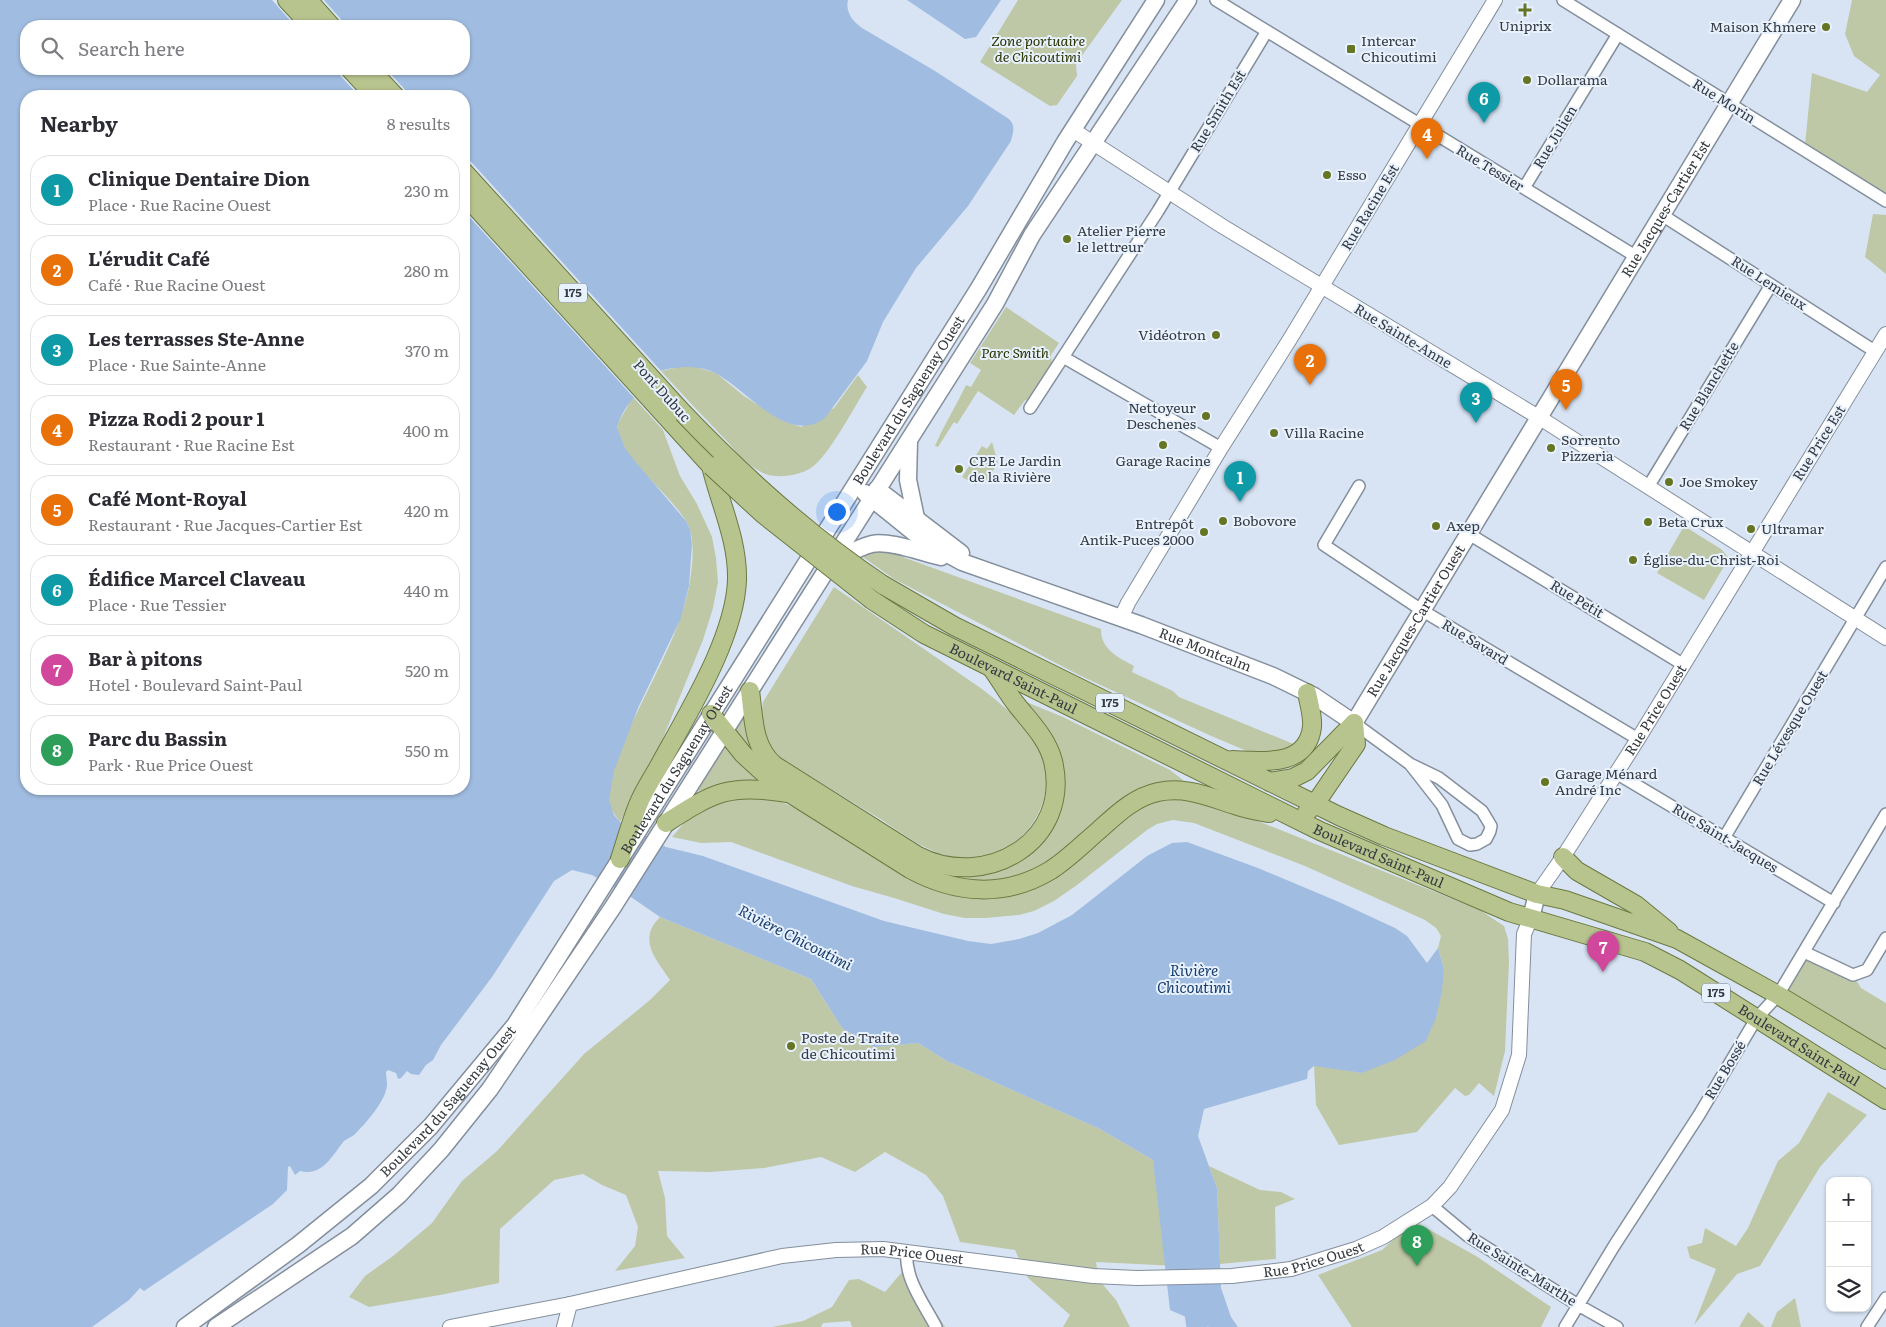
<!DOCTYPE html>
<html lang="en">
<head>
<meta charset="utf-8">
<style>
	:root { --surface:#fff; --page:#f7f7f7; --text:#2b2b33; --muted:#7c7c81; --line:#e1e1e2; --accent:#111827 }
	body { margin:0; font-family:Literata,serif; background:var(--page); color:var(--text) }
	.controls { position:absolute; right:15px; bottom:15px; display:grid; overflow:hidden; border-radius:10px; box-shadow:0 1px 4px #0004 }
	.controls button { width:45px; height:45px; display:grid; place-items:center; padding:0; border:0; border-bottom:1px solid var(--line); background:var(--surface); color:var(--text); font:25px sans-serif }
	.you { position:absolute; left:836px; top:511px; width:18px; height:18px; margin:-12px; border:4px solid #fff; border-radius:50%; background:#1a73e8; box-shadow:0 0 0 8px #1a73e833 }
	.badge { display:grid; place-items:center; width:32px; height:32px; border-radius:50%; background:var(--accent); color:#fff; font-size:16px; font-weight:700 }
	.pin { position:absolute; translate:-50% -41px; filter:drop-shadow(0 1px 2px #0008) }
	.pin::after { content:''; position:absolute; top:26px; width:18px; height:15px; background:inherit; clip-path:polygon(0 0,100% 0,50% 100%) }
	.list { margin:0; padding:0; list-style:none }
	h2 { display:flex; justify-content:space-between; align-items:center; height:65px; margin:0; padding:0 20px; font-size:21px }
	h2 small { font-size:16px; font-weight:400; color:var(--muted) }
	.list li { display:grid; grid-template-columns:32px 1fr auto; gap:15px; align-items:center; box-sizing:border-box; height:70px; margin:0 10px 10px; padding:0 10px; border:1px solid var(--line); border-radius:20px }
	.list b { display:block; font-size:19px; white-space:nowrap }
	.list p { margin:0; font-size:16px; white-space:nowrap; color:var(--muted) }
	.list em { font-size:16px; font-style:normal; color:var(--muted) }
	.icon { flex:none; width:28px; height:28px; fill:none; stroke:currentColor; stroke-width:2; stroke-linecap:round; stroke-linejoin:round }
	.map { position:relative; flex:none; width:1886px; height:1327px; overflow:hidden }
	.search { position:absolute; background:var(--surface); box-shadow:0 1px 4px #0004; left:20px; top:20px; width:450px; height:55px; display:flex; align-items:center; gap:12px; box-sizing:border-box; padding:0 18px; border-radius:20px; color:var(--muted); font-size:19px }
	.panel { position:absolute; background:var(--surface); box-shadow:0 1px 4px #0004; left:20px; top:90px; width:450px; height:705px; border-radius:20px }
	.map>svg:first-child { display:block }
	.green { fill:#bfc8a6 }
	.water { fill:#a0bce1; fill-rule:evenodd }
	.pier { fill:#d8e4f4 }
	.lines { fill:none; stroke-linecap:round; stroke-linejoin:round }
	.river { stroke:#a0bce1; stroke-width:21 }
	.minor-casing { stroke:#848f9d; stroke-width:14 }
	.tertiary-casing { stroke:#848f9d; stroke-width:16 }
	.secondary-casing { stroke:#848f9d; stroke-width:19 }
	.primary-casing { stroke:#6c7a41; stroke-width:20 }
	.minor { stroke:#fff; stroke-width:11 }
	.tertiary { stroke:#fff; stroke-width:14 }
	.secondary { stroke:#fff; stroke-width:16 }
	.primary { stroke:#b8c48e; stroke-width:18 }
	.primary-bridge-casing { stroke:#6c7a41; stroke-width:20; stroke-linecap:butt }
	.primary-bridge { stroke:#b8c48e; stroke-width:18 }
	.poi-dot { fill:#657523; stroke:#e8f1fe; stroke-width:2 }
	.labels { text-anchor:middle; stroke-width:4; stroke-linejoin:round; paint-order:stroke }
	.shield { fill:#e8f1fe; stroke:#6b7179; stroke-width:1 }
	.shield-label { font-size:12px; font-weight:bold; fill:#353a40 }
	.poi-label { font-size:14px; fill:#353a40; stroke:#e8f1fe; text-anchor:start }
	.park-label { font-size:14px; font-style:italic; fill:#2c3501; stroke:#e8f1fe }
	.street-label { font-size:14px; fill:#353a40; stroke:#e8f1fe }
	.water-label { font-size:15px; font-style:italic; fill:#173d6b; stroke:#e8f1fe }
</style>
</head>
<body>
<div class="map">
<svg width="1886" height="1327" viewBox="0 0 1886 1327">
	<rect width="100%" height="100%" fill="#d8e4f4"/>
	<path class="green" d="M1018 0H1122L1078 61 1076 65 1077 76 1057 105 1050 106 980 62Z
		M1852 0H1886V200L1805 145 1812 73 1867 92 1880 75 1854 56 1845 34Z
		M1873 214 1886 215V274L1865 257Z
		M1006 307 1059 343 1051 355 1052 365 1028 401 1025 400 1014 415 978 391 957 424 954 422 938 447 935 446C944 425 956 406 966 385L971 387 981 370 970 363Z
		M679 367H696L716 373 744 396 782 420 801 427 834 408 858 375 867 387C854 407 829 456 811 468 798 476 777 479 763 473 744 464 735 449 721 435 701 414 681 393 661 371Z
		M633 397 663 430 680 476 697 504 712 537 716 558 718 582 713 608 703 640 659 748 620 822C615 815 609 808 609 799 609 778 618 756 626 737 647 687 678 640 689 587 692 570 695 547 690 530 682 501 610 453 618 423Z
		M992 442 998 463 985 483 979 479 976 485 962 477 982 446 987 449Z
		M1684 526 1721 549 1729 558 1704 600 1657 573Z
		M877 549 900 553V556L1101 629C1101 650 1118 657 1134 666L1132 672 1173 691 1179 697 1296 745 1289 751 1263 755 1249 752 1209 735 1081 676 894 579 860 555Z
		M834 587 982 689C1004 706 1037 733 1044 760 1058 815 1008 869 952 857 927 852 903 834 882 820 848 800 815 779 781 758 763 740 759 727 763 702Z
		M1024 701 1063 717 1170 770 1183 780V782L1040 870 997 883 948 879 771 773 733 731 743 714 747 718 752 743 952 874C972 877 1011 873 1025 855 1038 838 1050 812 1061 793Z
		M726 745 764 783 732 782 698 791 702 781Z
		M733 795 778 800 814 817 910 875 994 896 1122 817 1163 796 1213 803 1480 910 1504 926 1508 939 1509 962 1505 1051 1494 1096 1479 1083 1469 1095 1465 1096 1455 1088 1417 1132 1339 1145 1316 1105 1314 1065 1362 1073 1436 1018 1444 969 1438 948 1441 936 1436 928 1425 920 1305 866 1194 823 1173 820 1157 824 1147 830 1077 885 1054 901 1034 911 1019 915 985 918H965L944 914 894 898 852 886 731 842 701 843 672 837 691 815Z
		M660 917 811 979 842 1028 874 1047 918 1043 947 1061 1100 1129 1153 1160 1160 1210 1177 1266 1096 1262 1099 1280 1116 1300 1130 1327H1063L1070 1315 1028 1278 1015 1250 960 1242 943 1196 926 1175 885 1152 855 1172 821 1157 764 1168 710 1172 658 1171 665 1198 667 1236 685 1258 615 1271 635 1246 638 1227 626 1195 602 1185 583 1174 554 1180 500 1229 499 1283 440 1295 369 1307 349 1297 365 1276 393 1256 432 1223 462 1181 497 1151 584 1054 650 1000 670 980C656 959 637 940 660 917Z
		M1804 952 1853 975 1861 988 1886 1003V1060L1778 995Z
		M1828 1092 1867 1115 1820 1167 1760 1266 1737 1274 1694 1325 1716 1269 1690 1258 1687 1247 1702 1243 1705 1228 1736 1246 1748 1228 1778 1161 1799 1143Z
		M1209 1166 1260 1190 1281 1192 1295 1199 1275 1207 1276 1259 1220 1264 1217 1188Z
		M1414 1221 1476 1256 1551 1307 1541 1327H1352L1318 1275 1382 1250Z
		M907 1266 945 1327H852L850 1321 823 1323 821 1327H772L803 1321 832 1307 849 1280 859 1279 885 1292Z
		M1795 1298 1801 1327H1771L1777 1312Z
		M1748 1312 1765 1327H1739Z"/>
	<path class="water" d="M0 0H848C845 12 853 22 862 28L935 71 1009 119C1016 126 1013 132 1011 141L968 206 916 268 883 322 867 361 825 418C788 446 747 390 717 374 707 368 695 367 684 367 677 368 667 368 661 371 656 374 651 380 647 384 634 396 622 410 617 427L625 448 634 460 686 521 690 529 692 544 689 586 681 618 638 708 614 771 609 800 614 815 620 822 666 847 703 856 884 921 968 941 991 944 1019 939 1038 933 1072 915 1147 856 1172 843 1187 842 1258 868 1339 902 1395 928 1407 936 1427 963 1438 948 1444 969 1442 991 1436 1018 1426 1041 1395 1060 1362 1073 1314 1066 1308 1071 1307 1079 1204 1109 1198 1136 1217 1188 1221 1288 1231 1317 1238 1327H1209L1170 1310 1153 1160 1100 1129 947 1061 918 1043 874 1047 842 1028 811 979 660 917 631 897 592 875 572 870 554 881 492 977 441 1045 433 1060 426 1065 419 1075 411 1074 407 1071 401 1078 398 1079 396 1073 388 1070 386 1072C386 1076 387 1080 387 1084 387 1100 365 1124 354 1135 351 1137 347 1139 344 1141 332 1156 322 1177 300 1171L295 1175 290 1166 288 1167 287 1190 273 1204 144 1291 140 1288 129 1300 92 1327H0ZM26 26H464V69H26ZM26 96H464V789H26Z
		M907 0H1001L976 37 965 39Z"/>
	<path class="pier" d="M272 0H324L347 26H295Z
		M334 69H386L411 96H359Z
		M464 154 663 373 635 399 464 211Z"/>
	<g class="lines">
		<path class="river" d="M1192 1293 1197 1327"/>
		<defs>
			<path id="minor" d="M1216 0 1637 257
				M1563 0 1886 201
				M1524 188 1618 34
				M1662 215 1876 352
				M1063 357 1221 448
				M1030 408 1158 211 1267 31
				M1359 486 1324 545 1423 611 1638 739
				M1648 487 1771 285
				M1469 534 1684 665
				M1354 723 1410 764 1439 778 1482 811 1491 826 1490 831 1486 839 1477 844 1470 845 1458 839 1442 805 1410 764
				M1616 773 1834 903
				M1724 838 1886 567
				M1804 952 1853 975 1867 970 1886 938
				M1432 1206 1468 1236 1578 1305 1617 1327
				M907 1252C904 1278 924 1304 936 1327
				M1565 1327 1614 1246 1699 1115 1756 1019 1778 995 1886 814
				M1867 1327 1886 1298"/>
			<g id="tertiary">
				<path d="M1073 130 1222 226 1540 418 1886 638"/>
				<path d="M1121 618 1128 603 1221 448 1290 339 1495 0"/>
				<path id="s1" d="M1537 894 1563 857 1638 739 1886 334"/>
				<path id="s2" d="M450 1327 570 1304 782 1256 836 1250 883 1249 1093 1276 1137 1278 1232 1276 1291 1269 1356 1249 1383 1237 1432 1206 1450 1187 1502 1110 1519 1055 1524 934 1531 918"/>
				<path d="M564 1327 570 1304"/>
			</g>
			<g id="secondary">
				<path d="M909 441 908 480 916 518"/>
				<path d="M877 489 961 553"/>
				<path id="s3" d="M865 493 927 543 962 562 1141 625 1273 676 1314 696 1354 723 1792 0"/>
				<path d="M832 563C845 556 858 547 872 544 889 540 923 553 941 557"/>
				<path d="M1531 918 1537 894"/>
				<path id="s4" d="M185 1327 298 1245 371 1186 431 1126 515 1025 650 812 979 288 1065 142 1156 0"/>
				<path d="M216 1327 352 1236 399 1195 441 1150 490 1089 613 907 945 383 995 304 1032 235 1188 0"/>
			</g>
			<g id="primary">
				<path d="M287 0 311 26"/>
				<path d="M308 0 331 26"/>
				<path d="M350 69 375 96"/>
				<path d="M370 69 395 96"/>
				<path d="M464 172 683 413"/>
				<path d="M464 194 711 466C720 504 738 540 737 580 735 639 686 716 658 768 651 780 643 792 638 805 631 822 626 841 620 859"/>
				<path d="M883 585 954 626 1339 816 1384 836 1537 894 1565 900 1677 939 1778 995 1886 1060"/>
				<path id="s5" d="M872 600 924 634 1320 831 1509 912 1645 952 1680 970 1886 1100"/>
				<path d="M750 691C754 718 752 745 774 765L918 856C986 891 1072 841 1053 761 1047 738 1031 723 1016 704 1008 694 1001 681 993 670"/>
				<path d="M711 714 743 754 768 777 791 794 910 869C956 894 1005 898 1051 870 1068 859 1083 844 1098 831 1116 815 1134 797 1158 792 1186 786 1209 797 1235 805 1246 809 1258 811 1269 813"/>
				<path d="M1232 760C1262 761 1307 768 1312 727 1313 716 1309 703 1307 693"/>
				<path d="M1270 782 1293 778 1307 771 1354 723"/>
				<path d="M1307 812 1315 804 1356 744 1354 723"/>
				<path d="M666 823C716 791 728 784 788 793"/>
				<path d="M1563 857 1577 871 1636 905 1669 932"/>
			</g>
		</defs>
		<use href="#minor" class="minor-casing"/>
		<use href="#tertiary" class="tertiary-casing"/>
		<use href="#secondary" class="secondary-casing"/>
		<use href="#primary" class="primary-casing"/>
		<use href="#minor" class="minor"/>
		<use href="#tertiary" class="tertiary"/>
		<use href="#secondary" class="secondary"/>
		<use href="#primary" class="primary"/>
		<defs>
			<path id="primary-bridge" d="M683 413C745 478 808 535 883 585
				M711 466 763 514 872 600"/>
		</defs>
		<use href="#primary-bridge" class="primary-bridge-casing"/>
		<use href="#primary-bridge" class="primary-bridge"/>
	</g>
	<g class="poi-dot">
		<path d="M1522.5 2.5h5v5h5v5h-5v5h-5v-5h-5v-5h5z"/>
		<circle cx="1826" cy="27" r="5"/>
		<rect x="1346" y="44" width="10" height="10" rx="2.5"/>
		<circle cx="1527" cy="80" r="5"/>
		<circle cx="1327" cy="175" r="5"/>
		<circle cx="1067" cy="239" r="5"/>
		<circle cx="1216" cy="335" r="5"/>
		<circle cx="1206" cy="416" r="5"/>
		<circle cx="1274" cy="433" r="5"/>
		<circle cx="1163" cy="445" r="5"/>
		<circle cx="1551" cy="448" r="5"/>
		<circle cx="959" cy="469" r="5"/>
		<circle cx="1669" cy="482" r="5"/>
		<circle cx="1223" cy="521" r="5"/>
		<circle cx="1648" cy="522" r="5"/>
		<circle cx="1436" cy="526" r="5"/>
		<circle cx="1751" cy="529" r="5"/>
		<circle cx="1204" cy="532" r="5"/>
		<circle cx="1633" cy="560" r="5"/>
		<circle cx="1545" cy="782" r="5"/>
		<circle cx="791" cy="1046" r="5"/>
	</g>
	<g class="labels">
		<g class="shield">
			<rect x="559" y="283.5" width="28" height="19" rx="4"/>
			<rect x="1096" y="693.5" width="28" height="19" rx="4"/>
			<rect x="1702" y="983.5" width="28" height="19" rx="4"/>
		</g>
		<g class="shield-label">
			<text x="573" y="297">175</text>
			<text x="1110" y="707">175</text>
			<text x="1716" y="997">175</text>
		</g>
		<g class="poi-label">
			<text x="1525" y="31" text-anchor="middle">Uniprix</text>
			<text x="1816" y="32" text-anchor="end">Maison Khmere</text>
			<text x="1361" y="46">Intercar<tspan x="1361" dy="16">Chicoutimi</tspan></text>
			<text x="1537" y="85">Dollarama</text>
			<text x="1337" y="180">Esso</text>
			<text x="1077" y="236">Atelier Pierre<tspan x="1077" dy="16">le lettreur</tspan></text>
			<text x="1206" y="340" text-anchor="end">Vidéotron</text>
			<text x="1196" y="413" text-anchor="end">Nettoyeur<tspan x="1196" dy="16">Deschenes</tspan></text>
			<text x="1284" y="438">Villa Racine</text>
			<text x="1561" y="445">Sorrento<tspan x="1561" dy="16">Pizzeria</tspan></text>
			<text x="969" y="466">CPE Le Jardin<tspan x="969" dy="16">de la Rivière</tspan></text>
			<text x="1163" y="466" text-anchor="middle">Garage Racine</text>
			<text x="1679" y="487">Joe Smokey</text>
			<text x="1233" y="526">Bobovore</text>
			<text x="1658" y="527">Beta Crux</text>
			<text x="1194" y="529" text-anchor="end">Entrepôt<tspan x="1194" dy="16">Antik-Puces 2000</tspan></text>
			<text x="1446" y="531">Axep</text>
			<text x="1761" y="534">Ultramar</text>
			<text x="1643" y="565">Église-du-Christ-Roi</text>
			<text x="1555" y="779">Garage Ménard<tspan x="1555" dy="16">André Inc</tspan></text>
			<text x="801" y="1043">Poste de Traite<tspan x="801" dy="16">de Chicoutimi</tspan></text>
		</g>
		<g class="park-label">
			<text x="1038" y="46">Zone portuaire<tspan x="1038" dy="16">de Chicoutimi</tspan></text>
			<text x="1015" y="358">Parc Smith</text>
		</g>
		<g class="street-label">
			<text transform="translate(1724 101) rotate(32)" y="5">Rue Morin</text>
			<text transform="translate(1218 111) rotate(-59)" y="5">Rue Smith Est</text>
			<text transform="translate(1555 137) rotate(-59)" y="5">Rue Julien</text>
			<text transform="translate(1490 168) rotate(31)" y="5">Rue Tessier</text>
			<text transform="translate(1370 207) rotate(-59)" y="5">Rue Racine Est</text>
			<text dy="5" stroke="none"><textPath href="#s3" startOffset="1146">Rue Jacques-Cartier Est</textPath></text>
			<text transform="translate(1769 283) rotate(33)" y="5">Rue Lemieux</text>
			<text transform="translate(1403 336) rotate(31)" y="5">Rue Sainte-Anne</text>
			<text transform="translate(1709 386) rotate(-59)" y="5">Rue Blanchette</text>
			<text transform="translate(662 391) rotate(48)" y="5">Pont Dubuc</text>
			<text dy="5" stroke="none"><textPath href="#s4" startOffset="1188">Boulevard du Saguenay Ouest</textPath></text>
			<text transform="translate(1819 443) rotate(-58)" y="5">Rue Price Est</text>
			<text transform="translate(1577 599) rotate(31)" y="5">Rue Petit</text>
			<text dy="5" stroke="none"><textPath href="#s3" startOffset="664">Rue Jacques-Cartier Ouest</textPath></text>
			<text transform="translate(1475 642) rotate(31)" y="5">Rue Savard</text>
			<text dy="5" stroke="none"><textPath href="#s3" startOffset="378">Rue Montcalm</textPath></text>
			<text dy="5" stroke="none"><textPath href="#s5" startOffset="162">Boulevard Saint-Paul</textPath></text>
			<text dy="5" stroke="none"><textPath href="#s1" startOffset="219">Rue Price Ouest</textPath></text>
			<text transform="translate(1790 728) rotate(-59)" y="5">Rue Lévesque Ouest</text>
			<text dy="5" stroke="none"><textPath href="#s4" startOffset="752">Boulevard du Saguenay Ouest</textPath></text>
			<text transform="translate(1725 838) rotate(31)" y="5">Rue Saint-Jacques</text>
			<text dy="5" stroke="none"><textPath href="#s5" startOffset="568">Boulevard Saint-Paul</textPath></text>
			<text dy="5" stroke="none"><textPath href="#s5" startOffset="1032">Boulevard Saint-Paul</textPath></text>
			<text transform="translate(1725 1070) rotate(-59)" y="5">Rue Bossé</text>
			<text dy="5" stroke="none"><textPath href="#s4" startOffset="348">Boulevard du Saguenay Ouest</textPath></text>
			<text dy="5" stroke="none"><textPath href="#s2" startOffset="470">Rue Price Ouest</textPath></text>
			<text dy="5" stroke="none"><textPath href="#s2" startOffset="875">Rue Price Ouest</textPath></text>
			<text transform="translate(1522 1269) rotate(32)" y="5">Rue Sainte-Marthe</text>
		</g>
		<g class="water-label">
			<text transform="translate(795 938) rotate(27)" y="5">Rivière Chicoutimi</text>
			<text x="1194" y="976">Rivière<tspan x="1194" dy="17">Chicoutimi</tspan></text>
		</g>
	</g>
</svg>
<div class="controls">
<button>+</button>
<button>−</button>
<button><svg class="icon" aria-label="layers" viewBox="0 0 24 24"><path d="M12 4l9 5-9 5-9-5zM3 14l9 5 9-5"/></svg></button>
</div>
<div class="you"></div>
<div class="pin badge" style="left:1240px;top:502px;background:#0f9aa8">1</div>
<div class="pin badge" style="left:1310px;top:385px;background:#e8710a">2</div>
<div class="pin badge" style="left:1476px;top:423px;background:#0f9aa8">3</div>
<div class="pin badge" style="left:1427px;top:159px;background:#e8710a">4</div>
<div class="pin badge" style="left:1566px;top:410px;background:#e8710a">5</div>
<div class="pin badge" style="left:1484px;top:123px;background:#0f9aa8">6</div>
<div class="pin badge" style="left:1603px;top:972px;background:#d1479c">7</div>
<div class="pin badge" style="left:1417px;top:1266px;background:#2e9e5b">8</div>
<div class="search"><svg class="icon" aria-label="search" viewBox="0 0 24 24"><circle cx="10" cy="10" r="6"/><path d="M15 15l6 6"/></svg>Search here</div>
<section class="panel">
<h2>Nearby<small>8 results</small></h2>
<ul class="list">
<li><span class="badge" style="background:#0f9aa8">1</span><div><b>Clinique Dentaire Dion</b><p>Place · Rue Racine Ouest</p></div><em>230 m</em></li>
<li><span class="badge" style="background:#e8710a">2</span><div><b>L'érudit Café</b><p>Café · Rue Racine Ouest</p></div><em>280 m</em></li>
<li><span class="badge" style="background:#0f9aa8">3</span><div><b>Les terrasses Ste-Anne</b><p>Place · Rue Sainte-Anne</p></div><em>370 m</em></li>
<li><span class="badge" style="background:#e8710a">4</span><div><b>Pizza Rodi 2 pour 1</b><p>Restaurant · Rue Racine Est</p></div><em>400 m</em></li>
<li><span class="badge" style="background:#e8710a">5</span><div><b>Café Mont-Royal</b><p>Restaurant · Rue Jacques-Cartier Est</p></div><em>420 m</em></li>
<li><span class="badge" style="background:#0f9aa8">6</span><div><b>Édifice Marcel Claveau</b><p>Place · Rue Tessier</p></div><em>440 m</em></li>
<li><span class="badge" style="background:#d1479c">7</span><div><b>Bar à pitons</b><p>Hotel · Boulevard Saint-Paul</p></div><em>520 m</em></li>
<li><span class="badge" style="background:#2e9e5b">8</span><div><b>Parc du Bassin</b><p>Park · Rue Price Ouest</p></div><em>550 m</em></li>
</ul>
</section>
</div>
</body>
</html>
